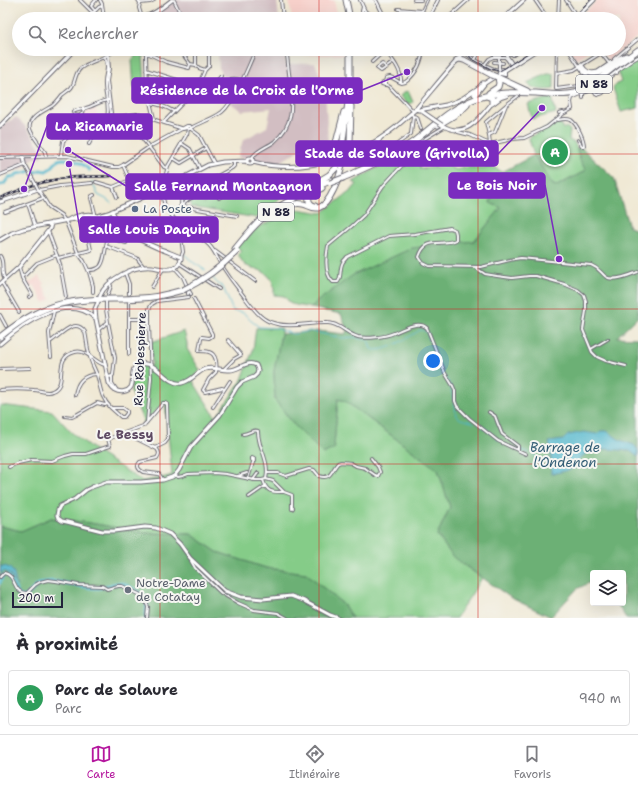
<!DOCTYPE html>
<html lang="fr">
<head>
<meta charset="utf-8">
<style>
	:root { --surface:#fff; --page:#f7f7f7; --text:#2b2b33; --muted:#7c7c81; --line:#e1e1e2; --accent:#b5179e }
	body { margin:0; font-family:"Shantell Sans",sans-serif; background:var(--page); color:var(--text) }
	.controls { position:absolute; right:12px; bottom:12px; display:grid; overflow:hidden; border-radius:4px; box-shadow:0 4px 16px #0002 }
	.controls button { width:36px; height:36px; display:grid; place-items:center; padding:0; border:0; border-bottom:1px solid var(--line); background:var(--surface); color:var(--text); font:20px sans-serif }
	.scale { position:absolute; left:12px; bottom:10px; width:51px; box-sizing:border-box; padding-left:4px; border:2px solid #22223b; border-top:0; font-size:11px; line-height:14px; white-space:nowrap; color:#22223b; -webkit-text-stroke:3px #f6f6f2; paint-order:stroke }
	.you { position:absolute; left:433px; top:361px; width:14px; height:14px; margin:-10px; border:3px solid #fff; border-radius:50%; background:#1a73e8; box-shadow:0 0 0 6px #1a73e833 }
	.badge { display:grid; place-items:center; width:26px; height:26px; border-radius:50%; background:var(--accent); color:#fff; font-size:13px; font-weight:700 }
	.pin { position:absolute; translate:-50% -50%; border:2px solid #fff; box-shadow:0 1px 4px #0006 }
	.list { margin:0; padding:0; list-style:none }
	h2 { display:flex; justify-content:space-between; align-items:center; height:52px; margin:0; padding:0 16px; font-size:17px }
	h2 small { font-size:13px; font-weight:400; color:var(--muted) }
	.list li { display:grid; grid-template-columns:26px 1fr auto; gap:12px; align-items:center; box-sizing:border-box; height:56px; margin:0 8px 8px; padding:0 8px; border:1px solid var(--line); border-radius:4px }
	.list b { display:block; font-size:15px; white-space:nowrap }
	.list p { margin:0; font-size:13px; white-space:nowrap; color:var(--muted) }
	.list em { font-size:13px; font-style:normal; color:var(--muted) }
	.icon { flex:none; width:22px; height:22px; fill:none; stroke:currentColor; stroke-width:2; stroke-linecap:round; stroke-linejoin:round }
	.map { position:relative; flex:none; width:638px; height:618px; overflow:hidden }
	.search { position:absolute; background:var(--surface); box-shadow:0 4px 16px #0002; left:12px; right:12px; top:12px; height:44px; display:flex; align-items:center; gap:10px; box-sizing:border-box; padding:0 14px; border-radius:22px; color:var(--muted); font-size:15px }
	.sheet { height:116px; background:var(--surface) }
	nav { display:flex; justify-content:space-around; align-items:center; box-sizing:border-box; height:56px; border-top:1px solid var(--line); background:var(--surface); font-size:11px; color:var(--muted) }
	nav a { display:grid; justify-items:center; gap:2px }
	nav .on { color:var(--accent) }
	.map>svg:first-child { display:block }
	.built { fill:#f7d0ca }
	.industrial { fill:#d2bec2 }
	.green { fill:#85cc88; stroke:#547762 }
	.forest { fill:#6cb074; stroke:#476958 }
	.water { fill:#4db5cb; stroke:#386c83 }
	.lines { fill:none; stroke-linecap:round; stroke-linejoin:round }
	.stream { stroke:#4db5cb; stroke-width:1 }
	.river { stroke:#4db5cb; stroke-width:3 }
	.street-casing { stroke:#6a6871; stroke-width:4 }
	.secondary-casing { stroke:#6a6871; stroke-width:5 }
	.highway-casing { stroke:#6a6871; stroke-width:7 }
	.street { stroke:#fff; stroke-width:2 }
	.secondary { stroke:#fff; stroke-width:3 }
	.highway { stroke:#fff; stroke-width:5 }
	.tram { stroke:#22223b; stroke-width:1 }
	.rail-casing { stroke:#22223b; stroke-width:2.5 }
	.rail { stroke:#f6f6f2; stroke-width:1; stroke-dasharray:3; stroke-linecap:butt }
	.street-bridge-casing { stroke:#6a6871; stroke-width:4; stroke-linecap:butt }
	.secondary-bridge-casing { stroke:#6a6871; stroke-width:5; stroke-linecap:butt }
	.highway-bridge-casing { stroke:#6a6871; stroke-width:7; stroke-linecap:butt }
	.street-bridge { stroke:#fff; stroke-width:2 }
	.secondary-bridge { stroke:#fff; stroke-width:3 }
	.highway-bridge { stroke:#fff; stroke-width:5 }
	.grid { fill:none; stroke:#d62828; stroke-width:1; stroke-opacity:0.55 }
	.service-dot { fill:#5c6f8a; stroke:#f6f6f2; stroke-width:1.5 }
	.worship-dot { fill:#6b7280; stroke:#f6f6f2; stroke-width:1.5 }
	.labels { text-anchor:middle; stroke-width:4; stroke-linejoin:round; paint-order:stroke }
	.shield { fill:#f6f6f2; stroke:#626272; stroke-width:1 }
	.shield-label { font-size:11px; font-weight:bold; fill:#22223b }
	.service-label { font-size:12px; fill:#4e5e75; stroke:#f6f6f2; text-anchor:start }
	.street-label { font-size:12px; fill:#22223b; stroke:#f6f6f2 }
	.worship-label { font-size:12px; fill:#5b616d; stroke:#f6f6f2; text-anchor:start }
	.neighbourhood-label { font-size:13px; font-weight:bold; fill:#604c65; stroke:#f6f6f2 }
	.water-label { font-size:13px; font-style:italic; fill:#335d75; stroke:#f6f6f2 }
	.leader { fill:none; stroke:#7b2cbf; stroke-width:1.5 }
	.callout-dot { fill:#7b2cbf; stroke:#f6f6f2; stroke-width:1.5 }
	.callout { fill:#7b2cbf; stroke:#7b2cbf; stroke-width:1.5 }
	.callout-label { font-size:13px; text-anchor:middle; font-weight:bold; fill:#fff }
</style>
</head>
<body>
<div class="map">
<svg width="638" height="618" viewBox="0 0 638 618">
	<rect width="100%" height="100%" fill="#f6f6f2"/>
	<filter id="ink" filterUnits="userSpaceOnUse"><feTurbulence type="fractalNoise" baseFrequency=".025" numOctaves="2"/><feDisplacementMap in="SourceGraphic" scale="8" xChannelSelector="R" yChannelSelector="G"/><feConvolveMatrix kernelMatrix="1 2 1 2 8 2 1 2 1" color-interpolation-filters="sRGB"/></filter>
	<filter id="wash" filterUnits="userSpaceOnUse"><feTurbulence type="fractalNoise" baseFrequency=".012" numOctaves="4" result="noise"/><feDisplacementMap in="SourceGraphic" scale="16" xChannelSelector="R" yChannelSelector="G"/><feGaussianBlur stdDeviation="0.9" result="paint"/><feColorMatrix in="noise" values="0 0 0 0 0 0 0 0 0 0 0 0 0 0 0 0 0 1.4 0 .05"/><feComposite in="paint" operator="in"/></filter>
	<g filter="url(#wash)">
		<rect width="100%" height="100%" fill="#f0e9d5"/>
		<path class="built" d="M289 0H334L338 19H292Z
			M597 0H638V36L609 61 601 51 595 54 592 49H619V19H578Z
			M302 49H343V55H303Z
			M570 49H591L576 59Z
			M90 108H95L97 113H96L99 126 93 132 91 133 88 122 83 119V116L86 109Z
			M39 276 44 283 43 285 47 292V293L51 299 44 303 34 285 29 287 27 284Z"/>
		<path class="industrial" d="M176 0H277L279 19H218L217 16 213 19H148L152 18Z
			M218 49H283L286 66 292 64 315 63 325 88 328 141 310 151 303 148 280 162 275 163 254 162 238 157 243 140 267 127 271 108 242 111 229 102 238 82 224 79 219 68Z
			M16 117 27 128 43 152 41 158H34L21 169H18L0 176V127Z"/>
		<path class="green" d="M139 51 143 53 145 85 144 88 136 89 134 88 132 60Z
			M638 59V108L621 112 613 88 618 83 621 82 618 73 621 68Z
			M547 74H554V89C545 91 533 90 527 83Z
			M408 91 413 102 411 104 409 103 407 104 400 96 404 92Z
			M552 97 556 113 532 119 528 104Z
			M559 123H561L563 129 566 127 570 130 569 140 575 143 580 160 585 169V171L557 186 553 185 534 155 529 139 530 137 552 125Z
			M415 145 420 169 447 166 457 170 461 167 496 168 502 172 490 202 501 208 474 241 455 243 315 303 311 308 291 304 284 296 274 295C275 281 270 274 257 269 253 268 248 267 245 265 242 262 240 258 238 254L242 251 235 246 251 234 248 232 297 209 322 213 352 190 357 184 353 182Z
			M238 180 280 187 282 197 257 218 190 207 191 201 205 203 207 196 228 201 230 191 238 185Z
			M256 328H282L274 371 275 400 295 426 323 454 335 447 334 445 338 399 345 401 438 470 450 507 437 535 454 558 482 578 456 618H352L344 605 306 573 266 568 217 552 191 534 146 533 90 523 51 518 21 531 0 526V405L52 411 71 432 97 452 142 481 161 478 172 475 165 402 144 423 131 391 133 372 139 365H145L149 367 152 365 151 342 184 331 187 343V349L200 370 193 381 216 418 238 385 241 382 253 350Z"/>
		<path class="forest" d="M581 147 614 178 629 227 638 230V317L617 337 638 338V618H626L618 606 615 603H623V573H593V586L589 583 577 589 551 617 511 598 453 557 437 535 450 507 438 470 345 401 338 399 334 445 335 448 323 454 295 426 275 400 274 371 281 334 319 331 345 334 347 331 341 314 311 308 315 303 353 275 412 248 474 241 501 208 490 203 502 172 534 155 553 185 557 186 585 171V169L580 160 577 148Z
			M51 518 90 523 146 533 191 534 217 552 266 568 306 573 344 605 352 618H0V526L21 531Z"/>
		<path class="water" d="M601 431H607L620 440 634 445 638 450V457L630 451 608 449 597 450 587 453 579 459 576 467 565 471 551 474V452L549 442 563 440 568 435 584 432 597 434Z
			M1 566C15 566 14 576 17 586L10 574 4 571 0 573Z"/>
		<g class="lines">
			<path class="stream" d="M92 181 98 195 106 199 111 203
				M184 254 194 263 205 270
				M212 277 218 284 223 287 233 311 241 312 246 315 249 319 259 327 276 328 293 334 310 331 342 338 355 337 360 339H367L369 342 371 349C383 354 409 337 420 330H423L427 332 428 337 437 357 442 372 450 385 455 406C456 409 455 411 456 413 458 422 468 419 474 423
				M478 423 490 432 498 440
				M519 449 529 453
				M533 455 544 460 549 459"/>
			<path class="river" d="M30 171 36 172 40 170 46 171 51 168 58 160C68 157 82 162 89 170
				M0 185 4 184 9 177H14L17 174 28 172
				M8 575 18 594 20 596 25 597C31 593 34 586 41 583 58 577 82 590 100 588 106 588 111 583 118 583 125 583 142 593 147 599L146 618
				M0 583 3 575"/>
		</g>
	</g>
	<g filter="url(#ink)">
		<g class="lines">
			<defs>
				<path id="street" d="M80 0 92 12H94L99 7 102 6
					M100 0 102 4 104 18
					M138 0 140 3 139 8 142 18
					M174 0 183 19
					M281 0 283 19
					M360 0 365 11 374 19
					M376 0 383 14V19
					M414 0H421
					M427 0 422 11 428 19
					M535 0 548 19
					M566 0 577 17
					M140 3 150 2 154 0
					M363 7 362 11 365 19
					M398 9 422 11
					M95 11 91 6 96 0
					M427 18 431 14 438 0
					M447 19 468 0
					M558 19 559 0
					M139 49 166 62 189 68 190 64
					M151 49 146 53V56L147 89 154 119
					M170 49 182 53 190 64 196 65
					M196 49V65L199 68 205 70
					M384 49C391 58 402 70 401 82
					M460 49 457 52 460 55
					M557 49 556 89 579 86
					M568 49 579 66
					M464 52C471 58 490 69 499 70
					M500 54H508L510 53 513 55 522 49
					M507 54V56L513 65
					M105 57C110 71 104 73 105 85 105 96 110 107 107 117
					M499 57V73L500 74 505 75V71
					M476 58 478 54 483 49
					M614 59 638 39
					M372 62 385 50
					M494 62 503 63
					M485 64 489 59 493 57H505L507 59 512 66
					M386 68 384 65 382 64 377 68 381 71 394 62
					M146 70 177 80
					M205 70 209 66V49
					M499 70 503 69
					M583 72 588 77
					M617 72V73
					M557 73 574 70 601 53 608 62 609 63 611 62
					M221 76C218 79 216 85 217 89L221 91H225L232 79C236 78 238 79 241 81
					M383 82H385V85L382 84Z
					M385 82 386 78 390 77C394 78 398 82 402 83 405 83 406 82 408 80 417 72 422 61 423 49
					M385 84 390 87 413 111
					M147 87C158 87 175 94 182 102
					M593 89 597 95 603 93 605 90
					M583 98V93
					M150 103C159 104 166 107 173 111
					M84 109 83 113 79 116 74 115 73 112C78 109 81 110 86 108 94 106 100 101 108 100
					M559 113 563 112 564 113
					M413 116 417 117 421 129
					M107 117 112 118 137 114 183 129 187 128
					M558 120C562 119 567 118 571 120 577 124 584 139 584 146H582L578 140
					M164 122 189 96 195 93 205 70
					M187 126H190L191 128 190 129H188L186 127Z
					M444 127 421 141 414 147 407 160 383 186 364 215 352 226 328 246C326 257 324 274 333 282H338C342 276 339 269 343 262 344 260 346 259 347 257L389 236 415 234 450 228 455 230 456 234V240C442 247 426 235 419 257L423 263 429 266 481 267 514 259 521 258 591 265C599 268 600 272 606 277 614 282 630 275 638 272
					M191 128C201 122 213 119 222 112 235 101 249 65 256 49
					M129 129 139 134 164 167 167 168
					M191 129 199 135 214 163
					M457 131 458 132 470 135 483 141 490 144 513 139 524 138 547 127 563 114 572 109 571 102 572 98C579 94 588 92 595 88 610 78 621 66 638 57
					M489 135 486 122 505 106
					M181 143 190 149 200 169
					M89 144 97 129 109 118 111 113 107 81 109 68 108 56
					M490 144 489 135 495 132 506 105 518 96
					M389 150 411 134 413 116 411 113
					M61 155 63 141 74 132 77 130
					M378 155 371 157 368 154V152C371 146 378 145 381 138
					M46 156 45 152C41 146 32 136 30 129 27 118 44 111 52 106 56 103 59 99 62 95 65 93 67 91 70 89 76 84 74 73 81 68 91 60 107 59 116 49
					M23 157 25 165 35 183
					M0 158 67 156 113 167H119L123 165 149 147 187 126
					M173 158 181 163 206 148
					M252 158C255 151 267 147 274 142 295 124 292 105 290 80 288 69 288 59 286 49
					M123 165 138 200
					M0 175 25 165
					M96 182 113 187 130 180
					M213 184 236 180 238 181 237 184 219 198
					M113 187 117 197
					M166 187V174L168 166 187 134 188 129
					M38 189 49 207 61 215 66 222 78 253 84 261 89 272 93 286V292
					M39 190 60 186 92 183
					M160 190 162 193 165 207 178 224 180 229 183 252 181 257
					M94 195 92 196 91 198 95 213V215
					M28 204 35 226
					M181 206 188 200 213 184 214 178 232 168 234 166V162
					M181 206 237 216
					M5 212 43 198
					M172 216 181 206 182 190 178 182
					M180 229 183 230C191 234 202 238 209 245 214 250 217 257 220 263 227 274 235 285 243 295 249 303 255 312 263 318 267 321 272 323 277 324 294 328 310 322 328 323 339 323 347 334 358 337 367 339 385 337 394 333 403 329 419 320 427 328L445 373 453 386 455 391V401L457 406 469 418 498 441 526 454
					M48 231 60 264 66 297
					M108 237 126 243
					M117 240 122 226
					M106 246 137 258 140 262 144 267
					M215 251 255 281
					M0 256C5 263 0 271 5 279
					M58 258 91 250 84 218
					M179 263 219 289
					M19 267 22 278 32 295 29 297
					M175 268 183 277 187 286
					M476 268 485 274 497 276 512 278 529 276H536L564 284 578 290 584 295 586 301V311L583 330 592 352 597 357 606 361 626 366
					M89 270C91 270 95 270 98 268 108 264 104 227 116 219
					M125 273 129 284V294
					M22 276 25 275 37 263 57 255
					M2 283 19 312
					M152 287 163 269
					M108 294 111 286 110 284
					M188 294V289L191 294
					M194 299 212 334V336L209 338 202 337 201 339 199 351C203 351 206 351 209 352 217 354 217 366 216 372L209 379 203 390 205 392 222 388 224 389
					M106 302V309L108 322
					M129 302V354
					M0 315 6 326
					M129 319H148
					M98 330 108 322 115 358 113 375 112 376 108 377
					M50 342C60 336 75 316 85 332 87 340 87 349 90 357 91 363 95 369 97 375 101 388 100 397 111 408L121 417H124L127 413V411L123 408H111
					M591 349 608 339
					M51 357 49 333 54 311
					M0 369 30 368
					M223 370 234 359 241 355 228 340
					M112 376V383L116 389
					M0 390C11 389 23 389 34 390 40 390 47 394 52 391 70 384 51 358 75 352 87 349 95 363 105 365
					M75 395C77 382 83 375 97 374
					M213 407 230 381
					M489 412 495 416 498 424 502 434 518 446V450
					M65 416 72 417 76 415 97 403 105 405 107 404
					M147 422 151 378 149 325V309L152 304 157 301 189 297
					M125 433 157 449C160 453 159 455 157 458L140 462C137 465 137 467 140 470L143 472 159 474 163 480
					M9 467 18 463 27 461 31 460 52 461 65 456 73 454H86L110 446 108 439 143 426 146 423 163 403H165L167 404 168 439 165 443 155 448
					M267 473H278L286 476 309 469 314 470 319 476C332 480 331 470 338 463L341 462 351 463 356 466 365 468 375 475 378 476 380 472 378 467 371 458
					M175 475 178 477 183 476 188 474 214 473 226 474 255 480H262L266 479C269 466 264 456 260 444 259 440 258 435 258 431 252 429 249 434 243 434
					M238 476 247 473
					M248 479 254 459 252 458V460L254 461
					M253 480 258 473
					M263 480C267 493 272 492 284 492L273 481 266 479
					M284 492 292 495V509L293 508
					M249 497 265 486
					M191 561 195 568 221 593 238 603 254 610 278 613 287 618
					M0 577 4 573C17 575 12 594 27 593L35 585 40 582 48 580 56 581 78 585 102 586 107 589 118 586H122L141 595 145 599 148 607 147 618"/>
				<path id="secondary" d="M102 19 105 18 109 19
					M134 19C152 16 158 11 172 0
					M503 19 524 0
					M575 19 594 0
					M482 85 538 49
					M415 109 419 110 446 105 457 101 463 98 478 88
					M422 109 423 112 433 119
					M442 125C465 140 480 118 492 103
					M0 126 75 49
					M247 161a3 3 0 1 1 6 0a3 3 0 1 1-6 0Z
					M253 162C306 176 364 156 404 120 407 116 412 113 415 110 432 90 449 69 467 49
					M0 202 38 189
					M68 220C74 216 90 212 97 216
					M0 240 12 233 23 229 68 220 94 217 108 213 166 187 208 165 223 162 247 161
					M0 284 19 267 48 231 50 228 51 223
					M100 296C107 279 134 265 152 267 159 268 166 271 174 268 178 267 180 262 181 259V257C174 255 167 251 160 249 139 240 122 233 112 211
					M98 302 95 309 96 319 109 383C111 386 112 389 115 390 120 393 128 392 131 387 135 379 128 366 142 364 157 361 167 386 182 383 192 381 197 372 205 369 214 366 221 371 230 370 239 370 246 360 256 365L258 370 257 374 254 377 242 382 237 387 220 415 191 447 179 470 175 475 172 477 163 480 141 482H106L92 487 86 490 75 499 60 506 58 510 57 515 58 518 62 521 67 522 102 531H114L145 527 156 528 170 534 180 544 190 558 225 591 241 597 263 599 291 596 304 601 330 615 338 618
					M0 344C22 324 67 292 95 318"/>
				<path id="highway" d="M346 0 350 19
					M457 60 460 59 464 60 492 75
					M581 66C585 73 590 75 598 73L619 59 626 56
					M497 77 527 91
					M489 93 498 87 499 83 498 78
					M475 94 483 84
					M486 96 492 98V103L500 97 506 95
					M438 125C448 119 459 114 467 105
					M350 143 351 106
					M342 148 350 87V49
					M329 161 337 139 344 112
					M353 161C356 163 356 163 359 163 369 164 390 151 400 147
					M343 178C367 167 392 157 414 141 433 127 447 111 470 101 491 92 514 92 536 93 549 94 563 96 575 93 590 88 601 77 613 68 621 62 630 56 638 50
					M309 187 329 175 337 167
					M315 206C310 205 308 201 309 197L312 193 322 188
					M279 210C286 206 294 202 303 204 308 205 312 209 318 208 330 205 340 176 342 165
					M235 249C244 238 253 226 264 217 285 201 308 191 332 180
					M0 337C21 320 43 306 71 302 94 298 118 300 141 298 156 298 169 294 183 290"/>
			</defs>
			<use href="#street" class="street-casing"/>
			<use href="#secondary" class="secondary-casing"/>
			<use href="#highway" class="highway-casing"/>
			<use href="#street" class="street"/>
			<use href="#secondary" class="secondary"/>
			<use href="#highway" class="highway"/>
			<path class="tram" d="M571 19 590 0
				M469 49V54L470 57 474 60 491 69 499 71 505 68 534 49"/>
			<defs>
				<path id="rail" d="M0 198C19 190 38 182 59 179 76 176 94 177 111 176"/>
			</defs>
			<use href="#rail" class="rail-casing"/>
			<use href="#rail" class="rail"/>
			<defs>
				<path id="street-bridge" d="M35 183 38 189"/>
				<path id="secondary-bridge" d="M433 119 442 125"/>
				<path id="highway-bridge" d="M492 75 497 77
					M350 143C350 150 349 156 353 161
					M342 165 345 147
					M337 167 341 156
					M330 183 343 178
					M183 290C204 280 221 267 237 251"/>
			</defs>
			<use href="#street-bridge" class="street-bridge-casing"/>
			<use href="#secondary-bridge" class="secondary-bridge-casing"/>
			<use href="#highway-bridge" class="highway-bridge-casing"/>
			<use href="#street-bridge" class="street-bridge"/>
			<use href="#secondary-bridge" class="secondary-bridge"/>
			<use href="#highway-bridge" class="highway-bridge"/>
		</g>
	</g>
	<path class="grid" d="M160 0V19M319 0V19M478 0V19M160 49V618M319 49V618M478 49V618M0 154H638M0 309H638M0 464H638"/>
	<circle class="service-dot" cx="135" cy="209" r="4"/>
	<circle class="worship-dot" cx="128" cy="590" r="4"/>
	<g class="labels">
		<g class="shield">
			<rect x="576" y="75" width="36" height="18" rx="3"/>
			<rect x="258" y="203" width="36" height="18" rx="3"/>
		</g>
		<g class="shield-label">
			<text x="594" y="88">N 88</text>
			<text x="276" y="216">N 88</text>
		</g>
		<g class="service-label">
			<text x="143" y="213">La Poste</text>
		</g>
		<g class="street-label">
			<text transform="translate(140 359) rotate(-88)" y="4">Rue Robespierre</text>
		</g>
		<g class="worship-label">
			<text x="136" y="587">Notre-Dame<tspan x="136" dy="14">de Cotatay</tspan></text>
		</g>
		<g class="neighbourhood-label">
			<text x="125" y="439">Le Bessy</text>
		</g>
		<g class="water-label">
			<text x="565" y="452">Barrage de<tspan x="565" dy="15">l'Ondenon</tspan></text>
		</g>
	</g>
	<path class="leader" d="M407 72L362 90M24 189L47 126M542 108L498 154M559 259L545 185M68 150L126 186M69 164L80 230"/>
	<g class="callout-dot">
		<circle cx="407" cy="72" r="4"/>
		<circle cx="24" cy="189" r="4"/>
		<circle cx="542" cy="108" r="4"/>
		<circle cx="559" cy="259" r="4"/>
		<circle cx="68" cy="150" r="4"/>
		<circle cx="69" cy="164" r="4"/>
	</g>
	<g class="callout">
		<rect x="132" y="78" width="230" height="25" rx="4"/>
		<rect x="47" y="114" width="105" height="25" rx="4"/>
		<rect x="296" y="141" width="202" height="25" rx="4"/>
		<rect x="449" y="173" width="96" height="25" rx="4"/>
		<rect x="126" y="174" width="194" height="25" rx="4"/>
		<rect x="80" y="217" width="138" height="25" rx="4"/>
	</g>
	<g class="callout-label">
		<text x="247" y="95">Résidence de la Croix de l'Orme</text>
		<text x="99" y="131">La Ricamarie</text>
		<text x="397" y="158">Stade de Solaure (Grivolla)</text>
		<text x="497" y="190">Le Bois Noir</text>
		<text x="223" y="191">Salle Fernand Montagnon</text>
		<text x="149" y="234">Salle Louis Daquin</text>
	</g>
</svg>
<div class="controls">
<button><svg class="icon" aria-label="layers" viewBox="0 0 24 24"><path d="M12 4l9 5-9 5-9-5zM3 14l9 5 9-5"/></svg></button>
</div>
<div class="scale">200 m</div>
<div class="you"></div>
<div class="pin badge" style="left:555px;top:152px;background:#2e9e5b">A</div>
<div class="search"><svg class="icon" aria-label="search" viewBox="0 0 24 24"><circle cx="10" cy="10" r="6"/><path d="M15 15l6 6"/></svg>Rechercher</div>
</div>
<section class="sheet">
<h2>À proximité<small></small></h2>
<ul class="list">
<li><span class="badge" style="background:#2e9e5b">A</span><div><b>Parc de Solaure</b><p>Parc</p></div><em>940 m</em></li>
</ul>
</section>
<nav>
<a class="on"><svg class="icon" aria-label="map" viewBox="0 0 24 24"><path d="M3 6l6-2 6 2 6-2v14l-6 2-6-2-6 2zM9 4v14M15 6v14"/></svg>Carte</a>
<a><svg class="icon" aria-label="directions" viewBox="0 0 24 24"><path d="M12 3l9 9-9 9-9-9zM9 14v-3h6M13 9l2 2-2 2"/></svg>Itinéraire</a>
<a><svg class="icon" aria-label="saved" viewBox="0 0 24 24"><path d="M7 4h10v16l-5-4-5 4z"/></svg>Favoris</a>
</nav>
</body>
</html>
